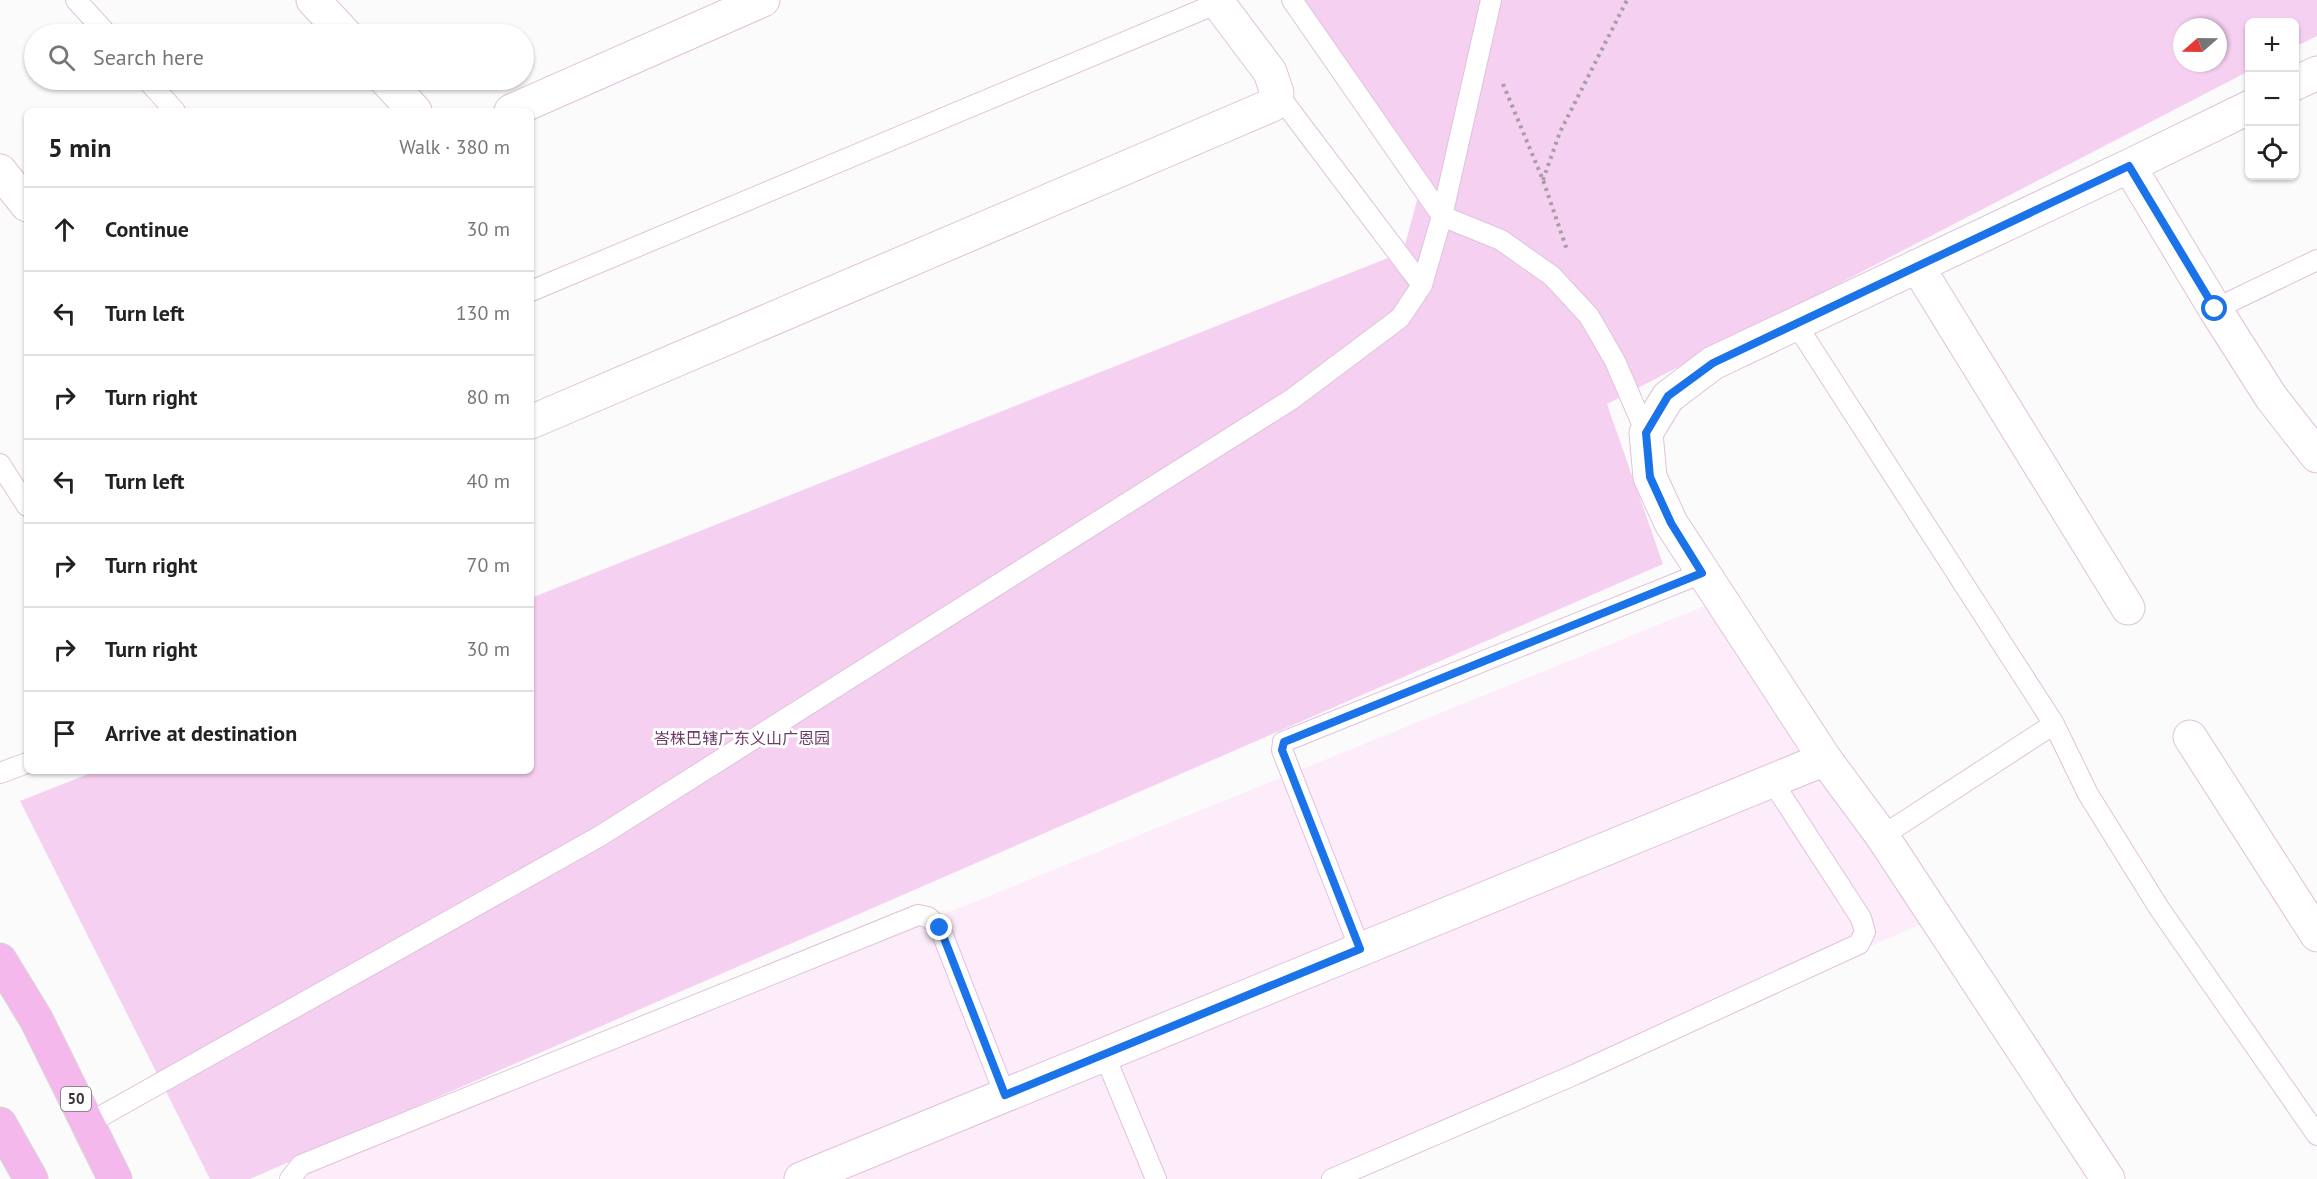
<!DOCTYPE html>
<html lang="en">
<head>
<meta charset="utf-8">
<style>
	:root { --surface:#fff; --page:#f6f6f6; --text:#222; --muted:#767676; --line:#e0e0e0 }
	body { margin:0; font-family:"PT Sans","Noto Sans SC",sans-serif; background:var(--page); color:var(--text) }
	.controls { position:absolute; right:18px; top:18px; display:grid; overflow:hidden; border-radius:9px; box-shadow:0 2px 4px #0004 }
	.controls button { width:54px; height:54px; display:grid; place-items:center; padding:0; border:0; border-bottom:2px solid var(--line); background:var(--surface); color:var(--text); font:30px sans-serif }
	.compass { position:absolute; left:2173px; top:18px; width:54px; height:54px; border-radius:50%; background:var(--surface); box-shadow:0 2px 4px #0004; rotate:250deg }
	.stop { position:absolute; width:18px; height:18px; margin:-14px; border:4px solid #1a73e8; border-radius:50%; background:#fff }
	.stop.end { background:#1a73e8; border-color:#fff; box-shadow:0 2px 6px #0008 }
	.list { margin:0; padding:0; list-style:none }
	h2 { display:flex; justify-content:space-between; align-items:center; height:78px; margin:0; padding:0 24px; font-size:26px }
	h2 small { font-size:20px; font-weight:400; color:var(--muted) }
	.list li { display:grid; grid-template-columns:39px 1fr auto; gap:18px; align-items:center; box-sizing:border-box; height:84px; padding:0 24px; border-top:2px solid var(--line) }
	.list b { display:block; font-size:22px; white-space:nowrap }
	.list em { font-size:20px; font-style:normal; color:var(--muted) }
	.icon { flex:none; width:33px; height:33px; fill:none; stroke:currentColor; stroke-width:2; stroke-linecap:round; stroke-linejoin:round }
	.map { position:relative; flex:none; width:2317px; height:1179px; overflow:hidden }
	.search { position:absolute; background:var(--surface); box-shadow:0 2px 4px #0004; left:24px; top:24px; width:510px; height:66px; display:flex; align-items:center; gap:15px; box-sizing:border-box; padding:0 21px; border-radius:33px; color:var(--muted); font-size:22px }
	.panel { position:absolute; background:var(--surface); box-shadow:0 2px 4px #0004; left:24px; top:108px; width:510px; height:666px; border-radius:9px }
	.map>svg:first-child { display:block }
	.built { fill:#fdedfa }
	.green { fill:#f6d0f1; fill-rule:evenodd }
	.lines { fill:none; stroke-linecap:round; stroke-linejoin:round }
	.lane-casing { stroke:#e0c1dc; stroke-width:22 }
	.street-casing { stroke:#e0c1dc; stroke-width:35 }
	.highway-casing { stroke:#d8d5d7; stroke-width:35 }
	.path { stroke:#a49fa3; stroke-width:4; stroke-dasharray:3 4.5; stroke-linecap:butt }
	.lane { stroke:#fff; stroke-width:20 }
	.street { stroke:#fff; stroke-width:33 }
	.highway { stroke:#f5b8ed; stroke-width:33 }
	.route { stroke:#1a73e8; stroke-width:8 }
	.labels { text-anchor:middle; stroke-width:6; stroke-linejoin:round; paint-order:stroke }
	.shield { fill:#fff; stroke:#756d74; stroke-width:1.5 }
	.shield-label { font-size:15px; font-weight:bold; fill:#3a2e38 }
	.park-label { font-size:16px; fill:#6d3c69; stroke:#fff }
</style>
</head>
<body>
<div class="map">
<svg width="2317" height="1179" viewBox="0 0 2317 1179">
	<rect width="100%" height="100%" fill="#fbfbfb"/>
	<path class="built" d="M1707 605 1926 922 1339 1179H301L305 1173Z"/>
	<path class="green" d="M1282 0H2317V36L2295 47 2294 22H2250L2249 71 1607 404 1663 564 250 1179H210L20 801 96 771H531V598L1403 252 1419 193ZM2182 27H2218V63H2182Z"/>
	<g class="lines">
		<defs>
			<path id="lane" d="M76 0 107 34
				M1292 0 1442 216 1501 240 1552 276 1589 316 1615 361 1646 433
				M147 80 175 111
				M1277 93 1422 285
				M531 291 1218 3
				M2215 309 2317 260
				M1796 324 2054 724 1882 836
				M0 464 27 506
				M2054 724 2088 794 2159 908 2317 1135
				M0 773 27 763
				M1360 949 1282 750 1283 742 1702 573
				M1104 1054 1156 1179
				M89 1123 600 836 1292 399 1400 318 1422 285 1442 216 1491 0
				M290 1179 301 1165 918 915 928 917 940 928 1005 1095
				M1332 1179 1576 1074 1859 944 1865 932 1861 918 1772 781"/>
			<path id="street" d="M313 0 345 34
				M386 80 415 111
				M2294 84 2317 73
				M511 111 763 0
				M2129 166 2215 309 2271 397 2317 456
				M0 171 27 205
				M1917 266 2128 608
				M531 422 1272 105 1277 93 1270 72 1216 0
				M2190 737 2317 935
				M801 1179 1825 759
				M2108 1179 1882 836 1825 759 1671 523 1650 477 1646 433 1668 397 1713 363 2129 166 2250 107"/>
			<path id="highway" d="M0 960 36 1019 115 1179
				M0 1124 31 1179"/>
		</defs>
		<use href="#lane" class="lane-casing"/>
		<use href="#street" class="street-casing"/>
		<use href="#highway" class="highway-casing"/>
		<path class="path" d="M1503 84 1543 180 1567 250
			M1543 180 1560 132 1627 0"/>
		<use href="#lane" class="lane"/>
		<use href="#street" class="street"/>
		<use href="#highway" class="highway"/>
	</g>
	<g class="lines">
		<path class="route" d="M940 928 1005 1095 1360 949 1282 750 1284 742 1702 573 1671 523 1650 477 1646 433 1668 396 1713 363 2129 166 2215 309"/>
	</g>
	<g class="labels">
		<rect class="shield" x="61" y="1087" width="30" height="24" rx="4.5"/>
		<g class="shield-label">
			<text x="76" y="1104">50</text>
		</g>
		<g class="park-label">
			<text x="742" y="744">峇株巴辖广东义山广恩园</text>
		</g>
	</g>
</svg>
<div class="controls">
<button>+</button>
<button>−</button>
<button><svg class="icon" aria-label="locate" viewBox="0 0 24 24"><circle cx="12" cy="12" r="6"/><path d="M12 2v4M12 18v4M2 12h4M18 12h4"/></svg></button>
</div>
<svg class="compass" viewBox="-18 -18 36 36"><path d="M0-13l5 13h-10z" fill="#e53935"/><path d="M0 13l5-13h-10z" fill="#767676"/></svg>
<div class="stop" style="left:2215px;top:309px"></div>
<div class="stop end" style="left:940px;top:928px"></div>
<div class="search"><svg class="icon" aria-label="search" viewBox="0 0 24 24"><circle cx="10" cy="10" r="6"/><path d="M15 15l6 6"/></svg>Search here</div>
<section class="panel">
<h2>5 min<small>Walk · 380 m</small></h2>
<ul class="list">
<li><svg class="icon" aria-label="ahead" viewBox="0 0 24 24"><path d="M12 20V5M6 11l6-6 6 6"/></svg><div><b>Continue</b></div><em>30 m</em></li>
<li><svg class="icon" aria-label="left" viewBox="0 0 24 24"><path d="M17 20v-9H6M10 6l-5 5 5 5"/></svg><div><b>Turn left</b></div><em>130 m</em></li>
<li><svg class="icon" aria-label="right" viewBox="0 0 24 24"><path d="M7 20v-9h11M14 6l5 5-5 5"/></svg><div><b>Turn right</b></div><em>80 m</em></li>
<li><svg class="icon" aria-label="left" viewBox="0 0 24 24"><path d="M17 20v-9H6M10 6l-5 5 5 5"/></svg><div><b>Turn left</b></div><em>40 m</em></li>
<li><svg class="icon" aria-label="right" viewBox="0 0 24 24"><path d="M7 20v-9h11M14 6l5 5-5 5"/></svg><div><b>Turn right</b></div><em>70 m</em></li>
<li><svg class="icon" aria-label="right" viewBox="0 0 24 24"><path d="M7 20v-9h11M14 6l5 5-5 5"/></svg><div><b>Turn right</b></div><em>30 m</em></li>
<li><svg class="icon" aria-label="arrive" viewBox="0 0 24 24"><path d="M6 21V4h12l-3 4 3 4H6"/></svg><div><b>Arrive at destination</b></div></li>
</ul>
</section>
</div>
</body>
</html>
